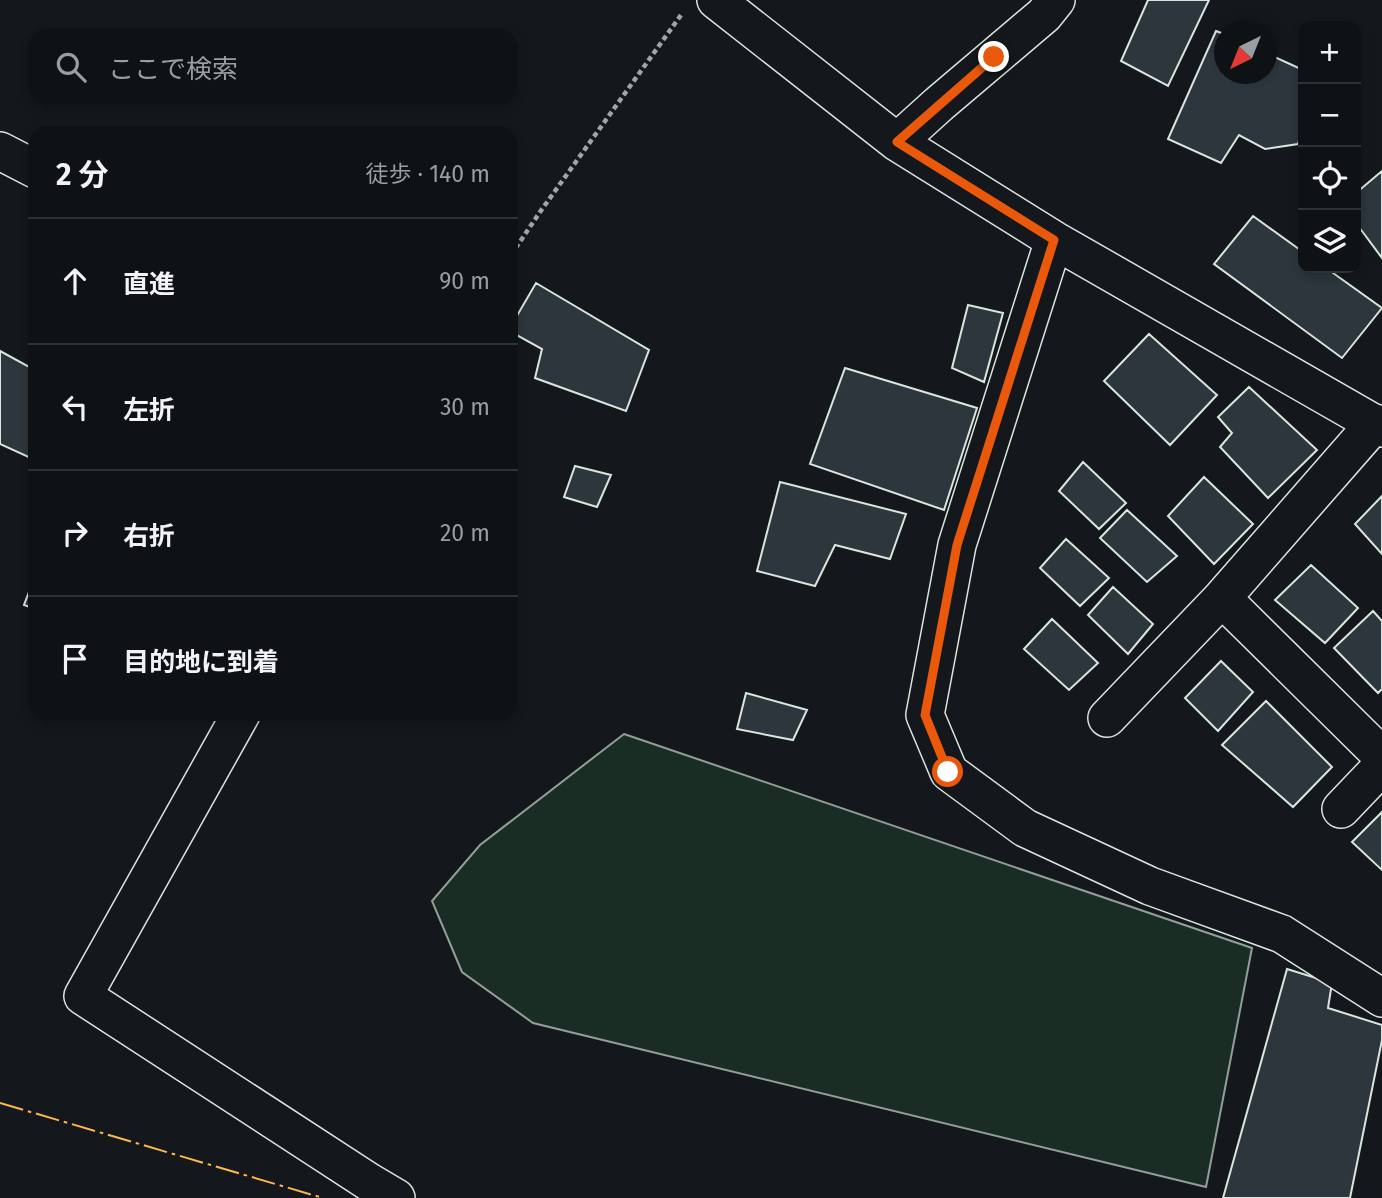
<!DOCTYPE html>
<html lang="ja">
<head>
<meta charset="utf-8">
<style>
	:root { --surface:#0f1215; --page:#181b1e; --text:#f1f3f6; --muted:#9b9ea0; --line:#2f3234 }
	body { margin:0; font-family:"Fira Sans","Noto Sans JP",sans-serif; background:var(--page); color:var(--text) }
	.controls { position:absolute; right:21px; top:21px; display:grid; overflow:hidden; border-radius:14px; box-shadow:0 4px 10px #0003 }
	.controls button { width:63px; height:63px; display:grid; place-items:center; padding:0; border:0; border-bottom:2px solid var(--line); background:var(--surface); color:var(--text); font:35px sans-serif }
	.compass { position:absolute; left:1214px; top:21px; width:63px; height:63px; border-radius:50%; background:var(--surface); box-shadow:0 4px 10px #0003; rotate:223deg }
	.stop { position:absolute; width:21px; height:21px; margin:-16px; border:5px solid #ea580c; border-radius:50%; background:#fff }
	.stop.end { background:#ea580c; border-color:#fff; box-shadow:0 2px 7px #0008 }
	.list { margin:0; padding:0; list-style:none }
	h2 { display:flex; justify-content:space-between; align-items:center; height:91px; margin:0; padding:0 28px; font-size:30px }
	h2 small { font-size:23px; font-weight:400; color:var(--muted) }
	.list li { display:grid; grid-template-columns:46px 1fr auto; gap:21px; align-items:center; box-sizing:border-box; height:126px; padding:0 28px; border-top:2px solid var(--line) }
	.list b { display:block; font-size:26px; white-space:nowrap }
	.list em { font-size:23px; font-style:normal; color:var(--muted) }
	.icon { flex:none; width:38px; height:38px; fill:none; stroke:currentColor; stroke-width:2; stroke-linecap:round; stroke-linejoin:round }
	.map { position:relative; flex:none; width:1382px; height:1198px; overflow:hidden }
	.search { position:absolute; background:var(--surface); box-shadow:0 4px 10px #0003; left:28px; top:28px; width:490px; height:77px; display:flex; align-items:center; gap:18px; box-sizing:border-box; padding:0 24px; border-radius:21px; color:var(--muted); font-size:26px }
	.panel { position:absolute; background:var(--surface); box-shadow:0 4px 10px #0003; left:28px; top:126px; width:490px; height:595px; border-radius:21px }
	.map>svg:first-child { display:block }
	.green { fill:#1a2d24; stroke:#939e99; stroke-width:2 }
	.building { fill:#2c363c; stroke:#d8e6dc; stroke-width:2 }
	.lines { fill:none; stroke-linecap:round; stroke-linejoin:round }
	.street-casing { stroke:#d8e6dc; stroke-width:40 }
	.path { stroke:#9da8a2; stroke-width:4.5; stroke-dasharray:5 3.5; stroke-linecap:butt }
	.street { stroke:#14181c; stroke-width:37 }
	.power { stroke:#ffb74d; stroke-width:2; stroke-dasharray:24 5 3.5 5; stroke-linecap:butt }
	.route { stroke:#ea580c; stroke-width:9 }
</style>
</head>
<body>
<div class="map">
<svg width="1382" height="1198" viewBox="0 0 1382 1198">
	<rect width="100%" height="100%" fill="#14181c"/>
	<path class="green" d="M624 734 1252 948 1206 1187 533 1023 462 972 432 901 480 845Z"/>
	<path class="building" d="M1148 0H1209L1168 86 1121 61Z
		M1216 31 1224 34V74H1266V53L1303 70V126L1298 144 1265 149 1239 135 1221 163 1168 139Z
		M1382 171V258L1356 223V193Z
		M1253 216 1303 252V268H1326L1382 308 1342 358 1214 264Z
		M536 283 649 350 626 411 535 378 542 349 511 332V326Z
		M968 305 1003 313 984 382 952 368Z
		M1149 334 1217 395 1170 445 1104 381Z
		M0 351 35 370V460L0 444Z
		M845 368 977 408 944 510 810 464Z
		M1249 387 1317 450 1268 498 1220 447 1232 433 1218 417Z
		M1083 462 1126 503 1099 529 1059 491Z
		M575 466 611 475 597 507 564 497Z
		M1204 477 1253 524 1214 564 1168 516Z
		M780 482 906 514 890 559 835 545 815 586 757 571Z
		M1382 496V554L1355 524Z
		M1127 510 1177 556 1147 582 1100 538Z
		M1066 539 1109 578 1080 606 1040 568Z
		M1311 565 1358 608 1325 643 1275 600Z
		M34 579 35 580V609L24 605Z
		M1113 587 1153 624 1128 654 1088 615Z
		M1373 611 1382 621V689L1378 693 1334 648Z
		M1052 619 1098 663 1069 690 1024 649Z
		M1221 661 1253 692 1218 731 1185 698Z
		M746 693 807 710 793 740 737 729Z
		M1266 701 1332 767 1293 807 1222 745Z
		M1382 812V870L1352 842Z
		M1287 969 1332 983 1328 1008 1382 1025V1040L1350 1198H1223Z"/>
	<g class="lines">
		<defs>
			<path id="street" d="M716 0 897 142 1054 240 1382 428
				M897 142 939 104 1044 15 1056 0
				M0 151 35 169
				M1054 240 957 545 925 715 949 772 1025 828 1150 886 1282 934 1382 998
				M1222 598 1382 756
				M241 714 83 996 369 1182 396 1198
				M1107 718 1222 598 1375 423
				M1341 809 1382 766"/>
		</defs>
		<use href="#street" class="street-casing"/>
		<path class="path" d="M511 255 540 212 681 15"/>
		<use href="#street" class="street"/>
		<path class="power" d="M0 1103 323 1198"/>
	</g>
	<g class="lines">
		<path class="route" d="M948 772 925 715 957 545 1054 240 897 142 994 57"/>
	</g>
</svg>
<div class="controls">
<button>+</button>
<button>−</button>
<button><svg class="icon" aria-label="locate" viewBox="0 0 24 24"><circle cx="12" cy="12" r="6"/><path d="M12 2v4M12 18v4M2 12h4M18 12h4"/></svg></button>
<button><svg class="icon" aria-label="layers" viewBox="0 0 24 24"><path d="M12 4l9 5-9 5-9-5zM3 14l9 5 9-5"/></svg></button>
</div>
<svg class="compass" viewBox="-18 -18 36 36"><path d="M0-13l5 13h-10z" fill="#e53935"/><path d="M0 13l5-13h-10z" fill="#9b9ea0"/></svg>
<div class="stop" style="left:948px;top:772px"></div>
<div class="stop end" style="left:994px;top:57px"></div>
<div class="search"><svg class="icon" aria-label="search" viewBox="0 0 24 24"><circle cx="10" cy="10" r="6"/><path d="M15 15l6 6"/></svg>ここで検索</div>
<section class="panel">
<h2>2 分<small>徒歩 · 140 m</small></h2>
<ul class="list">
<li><svg class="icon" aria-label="ahead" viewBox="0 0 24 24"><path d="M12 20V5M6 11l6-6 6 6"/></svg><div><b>直進</b></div><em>90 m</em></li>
<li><svg class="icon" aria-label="left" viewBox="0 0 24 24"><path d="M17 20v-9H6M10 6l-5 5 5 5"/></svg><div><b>左折</b></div><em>30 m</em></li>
<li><svg class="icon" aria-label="right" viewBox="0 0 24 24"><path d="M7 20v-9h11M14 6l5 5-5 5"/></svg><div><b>右折</b></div><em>20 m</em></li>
<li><svg class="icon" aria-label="arrive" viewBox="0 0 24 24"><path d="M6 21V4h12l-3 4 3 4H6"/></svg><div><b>目的地に到着</b></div></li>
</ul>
</section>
</div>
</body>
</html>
